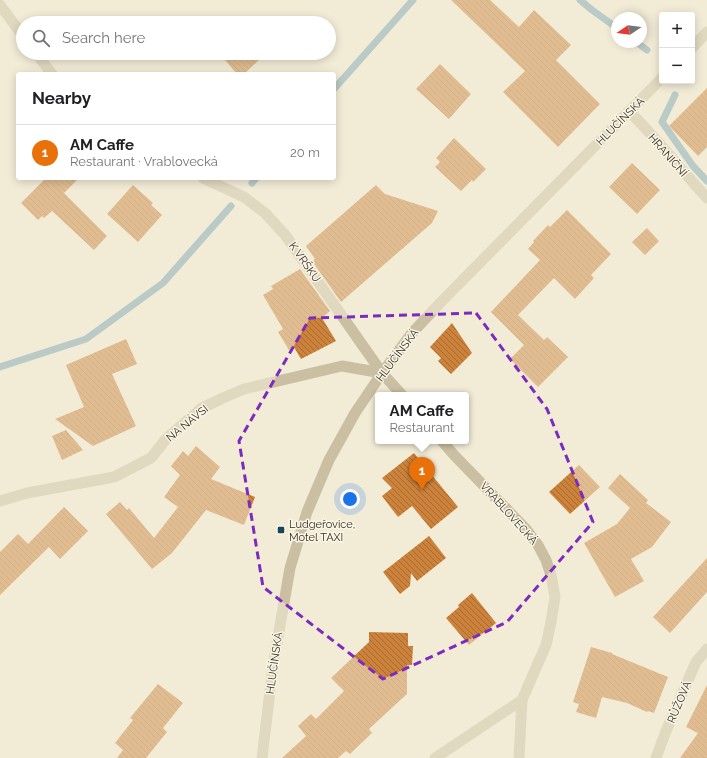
<!DOCTYPE html>
<html lang="en">
<head>
<meta charset="utf-8">
<style>
	:root { --surface:#fff; --page:#f6f6f6; --text:#202124; --muted:#757577; --line:#e0e0e0; --accent:#b45309 }
	body { margin:0; font-family:Raleway,sans-serif; background:var(--page); color:var(--text) }
	.controls { position:absolute; right:12px; top:12px; display:grid; overflow:hidden; border-radius:4px; box-shadow:0 2px 10px #0003 }
	.controls button { width:36px; height:36px; display:grid; place-items:center; padding:0; border:0; border-bottom:1px solid var(--line); background:var(--surface); color:var(--text); font:20px sans-serif }
	.compass { position:absolute; left:611px; top:12px; width:36px; height:36px; border-radius:50%; background:var(--surface); box-shadow:0 2px 10px #0003; rotate:257deg }
	.you { position:absolute; left:350px; top:499px; width:14px; height:14px; margin:-10px; border:3px solid #fff; border-radius:50%; background:#1a73e8; box-shadow:0 0 0 6px #1a73e833 }
	.badge { display:grid; place-items:center; width:26px; height:26px; border-radius:50%; background:var(--accent); color:#fff; font-size:13px; font-weight:700 }
	.pin { position:absolute; translate:-50% -33px; filter:drop-shadow(0 1px 2px #0008) }
	.pin::after { content:''; position:absolute; top:21px; width:14px; height:12px; background:inherit; clip-path:polygon(0 0,100% 0,50% 100%) }
	.popup { position:absolute; left:375px; top:392px; width:94px; height:52px; box-sizing:border-box; display:grid; place-content:center; border-radius:4px; background:var(--surface); filter:drop-shadow(0 1px 3px #0005); font-size:13px; white-space:nowrap; color:var(--muted) }
	.popup b { font-size:15px; color:var(--text) }
	.popup::after { content:''; position:absolute; left:50%; top:100%; margin-left:-8px; border:8px solid transparent; border-top-color:var(--surface) }
	.list { margin:0; padding:0; list-style:none }
	h2 { display:flex; justify-content:space-between; align-items:center; height:52px; margin:0; padding:0 16px; font-size:17px }
	h2 small { font-size:13px; font-weight:400; color:var(--muted) }
	.list li { display:grid; grid-template-columns:26px 1fr auto; gap:12px; align-items:center; box-sizing:border-box; height:56px; padding:0 16px; border-top:1px solid var(--line) }
	.list b { display:block; font-size:15px; white-space:nowrap }
	.list p { margin:0; font-size:13px; white-space:nowrap; color:var(--muted) }
	.list em { font-size:13px; font-style:normal; color:var(--muted) }
	.icon { flex:none; width:22px; height:22px; fill:none; stroke:currentColor; stroke-width:2; stroke-linecap:round; stroke-linejoin:round }
	.map { position:relative; flex:none; width:707px; height:758px; overflow:hidden }
	.search { position:absolute; background:var(--surface); box-shadow:0 2px 10px #0003; left:16px; top:16px; width:320px; height:44px; display:flex; align-items:center; gap:10px; box-sizing:border-box; padding:0 14px; border-radius:22px; color:var(--muted); font-size:15px }
	.panel { position:absolute; background:var(--surface); box-shadow:0 2px 10px #0003; left:16px; top:72px; width:320px; height:108px; border-radius:4px }
	.map>svg:first-child { display:block }
	.lines { fill:none; stroke-linecap:round; stroke-linejoin:round }
	.stream { stroke:#759fb1; stroke-width:7 }
	.building { fill:url(#building-back-hatch) }
	.minor { stroke:#cbbfa3; stroke-width:11 }
	.tertiary { stroke:#cbbfa3; stroke-width:11 }
	.marked { fill:none; stroke:#7b2cbf; stroke-width:3; stroke-dasharray:8 5; stroke-linejoin:round }
	.poi-dot { fill:#194559; stroke:#faf5e4; stroke-width:1.5 }
	.labels { text-anchor:middle; stroke-width:3; stroke-linejoin:round; paint-order:stroke }
	.street-label { font-size:11px; fill:#352e25; stroke:#faf5e4 }
	.poi-label { font-size:11px; fill:#352e25; stroke:#faf5e4; text-anchor:start }
</style>
</head>
<body>
<div class="map">
<svg width="707" height="758" viewBox="0 0 707 758">
	<defs>
		<pattern id="building-back-hatch" width="6" height="6" patternUnits="userSpaceOnUse"><rect width="6" height="6" fill="#cc823b"/><path d="M-1 5l2 2M0 0l6 6M5-1l2 2" fill="none" stroke="#a66b31"/></pattern>
	</defs>
	<rect width="100%" height="100%" fill="#f2ecd7"/>
	<g class="lines">
		<path class="stream" d="M580 0 592 10 617 28
			M636 42 647 50
			M334 89 413 0
			M675 95 662 122 693 166 707 181
			M252 183 256 178
			M0 367 86 339 163 283 231 206"/>
	</g>
	<path class="building" d="M451 0H490L519 27 534 10 571 45 556 60 600 104 558 147 503 92 525 71Z
		M219 53H255L260 59 244 74H237Z
		M440 64 471 94 449 119 416 89Z
		M707 88V147L698 156 669 126Z
		M454 138 486 169 473 182 472 180 461 191 435 167 440 162 436 158Z
		M632 163 660 190 637 214 609 187Z
		M46 178H79L64 193 107 236 94 250 52 211 44 218 42 216 38 220 21 203Z
		M133 185 153 203 151 205 162 215 138 242 107 214Z
		M376 185 385 194 438 211 432 223 341 302 312 261 315 259 306 246Z
		M567 210 611 254 591 275 594 278 575 299 554 278 518 315 544 340 547 337 568 357 538 387 510 359 524 345 491 312 540 260 528 249 534 242 533 241 548 225 550 227Z
		M647 228 659 241 645 255 632 242Z
		M300 269 330 311 322 318 336 341 301 359 294 347 289 350 278 332 283 329 263 295 273 289 271 286Z
		M452 323 472 353 451 374 438 361 441 358 430 347Z
		M126 339 137 364 112 374 136 426 93 446 55 419 84 407 66 365Z
		M66 430 83 450 62 460 52 436Z
		M196 446 220 467 211 479 255 497 244 525 206 510 172 553 152 569 106 514 120 502 127 510 129 508 154 538 178 507 164 497 180 475 171 466 183 451 188 456Z
		M414 453 458 507 431 529 412 506 398 517 382 496 392 488 382 478Z
		M579 465 600 487 570 514 549 492Z
		M620 474 648 500 646 503 671 522 652 547 631 559 644 581 615 597 584 543 617 524 630 508 608 488Z
		M64 507 88 531 60 559 49 547 0 595V552L18 534 28 544Z
		M429 536 446 558 417 581 411 573 410 586 400 594 383 572Z
		M707 558V592L670 633 653 617Z
		M472 593 496 623 469 645 446 618 459 607 458 605Z
		M369 632 408 633V646H413L412 665H407V694L369 729 372 733 350 754 346 751 338 758H282L306 736 298 726 311 714 316 719 344 691 331 678 369 642Z
		M591 647 612 653V654L668 677 654 713 648 711 647 712 627 703 602 697 596 718 576 712 579 704 573 702Z
		M158 684 183 703 163 728 167 732 146 758H117L123 750 115 743 133 720 130 718Z
		M707 685V758H680L698 733 686 727Z"/>
	<g class="lines">
		<path class="minor" d="M0 5 23 36
			M36 53 52 74
			M629 111C657 139 681 170 707 198
			M203 178 244 197 265 213 286 236 382 373 402 395
			M442 441 454 455 526 529 538 545 546 560 551 575 555 597 551 622 546 645 522 700 519 758
			M0 501 27 493 114 477 151 458 166 439 202 408 223 398 244 389 342 366 382 373
			M435 758 522 700
			M656 758 666 731 696 662 707 649"/>
		<path class="tertiary" d="M692 48 707 32
			M262 758 273 666 290 568 307 512 329 460 355 413 382 373 412 333 442 301 662 78"/>
	</g>
	<path d="M0 0H707V758H0ZM476 313 547 409 593 522 507 622 383 679 263 587 239 441 310 318Z" fill="#f2ecd7" fill-opacity=".55" fill-rule="evenodd"/>
	<path class="marked" d="M476 313 547 409 593 522 507 622 383 679 263 587 239 441 310 318Z"/>
	<rect class="poi-dot" x="277" y="526" width="8" height="8" rx="2"/>
	<g class="labels">
		<g class="street-label">
			<text transform="translate(620 121) rotate(-45)" y="4">HLUČÍNSKÁ</text>
			<text transform="translate(668 155) rotate(49)" y="4">HRANIČNÍ</text>
			<text transform="translate(305 262) rotate(55)" y="4">K VRŠKU</text>
			<text transform="translate(397 355) rotate(-53)" y="4">HLUČÍNSKÁ</text>
			<text transform="translate(187 423) rotate(-39)" y="4">NA NÁVSI</text>
			<text transform="translate(509 513) rotate(48)" y="4">VRABLOVECKÁ</text>
			<text transform="translate(274 663) rotate(-82)" y="4">HLUČÍNSKÁ</text>
			<text transform="translate(679 702) rotate(-67)" y="4">RŮŽOVÁ</text>
		</g>
		<g class="poi-label">
			<text x="289" y="528">Ludgeřovice,<tspan x="289" dy="13">Motel TAXI</tspan></text>
		</g>
	</g>
</svg>
<div class="controls">
<button>+</button>
<button>−</button>
</div>
<svg class="compass" viewBox="-18 -18 36 36"><path d="M0-13l5 13h-10z" fill="#e53935"/><path d="M0 13l5-13h-10z" fill="#757577"/></svg>
<div class="you"></div>
<div class="pin badge" style="left:422px;top:490px;background:#e8710a">1</div>
<div class="popup"><b>AM Caffe</b>Restaurant</div>
<div class="search"><svg class="icon" aria-label="search" viewBox="0 0 24 24"><circle cx="10" cy="10" r="6"/><path d="M15 15l6 6"/></svg>Search here</div>
<section class="panel">
<h2>Nearby<small></small></h2>
<ul class="list">
<li><span class="badge" style="background:#e8710a">1</span><div><b>AM Caffe</b><p>Restaurant · Vrablovecká</p></div><em>20 m</em></li>
</ul>
</section>
</div>
</body>
</html>
